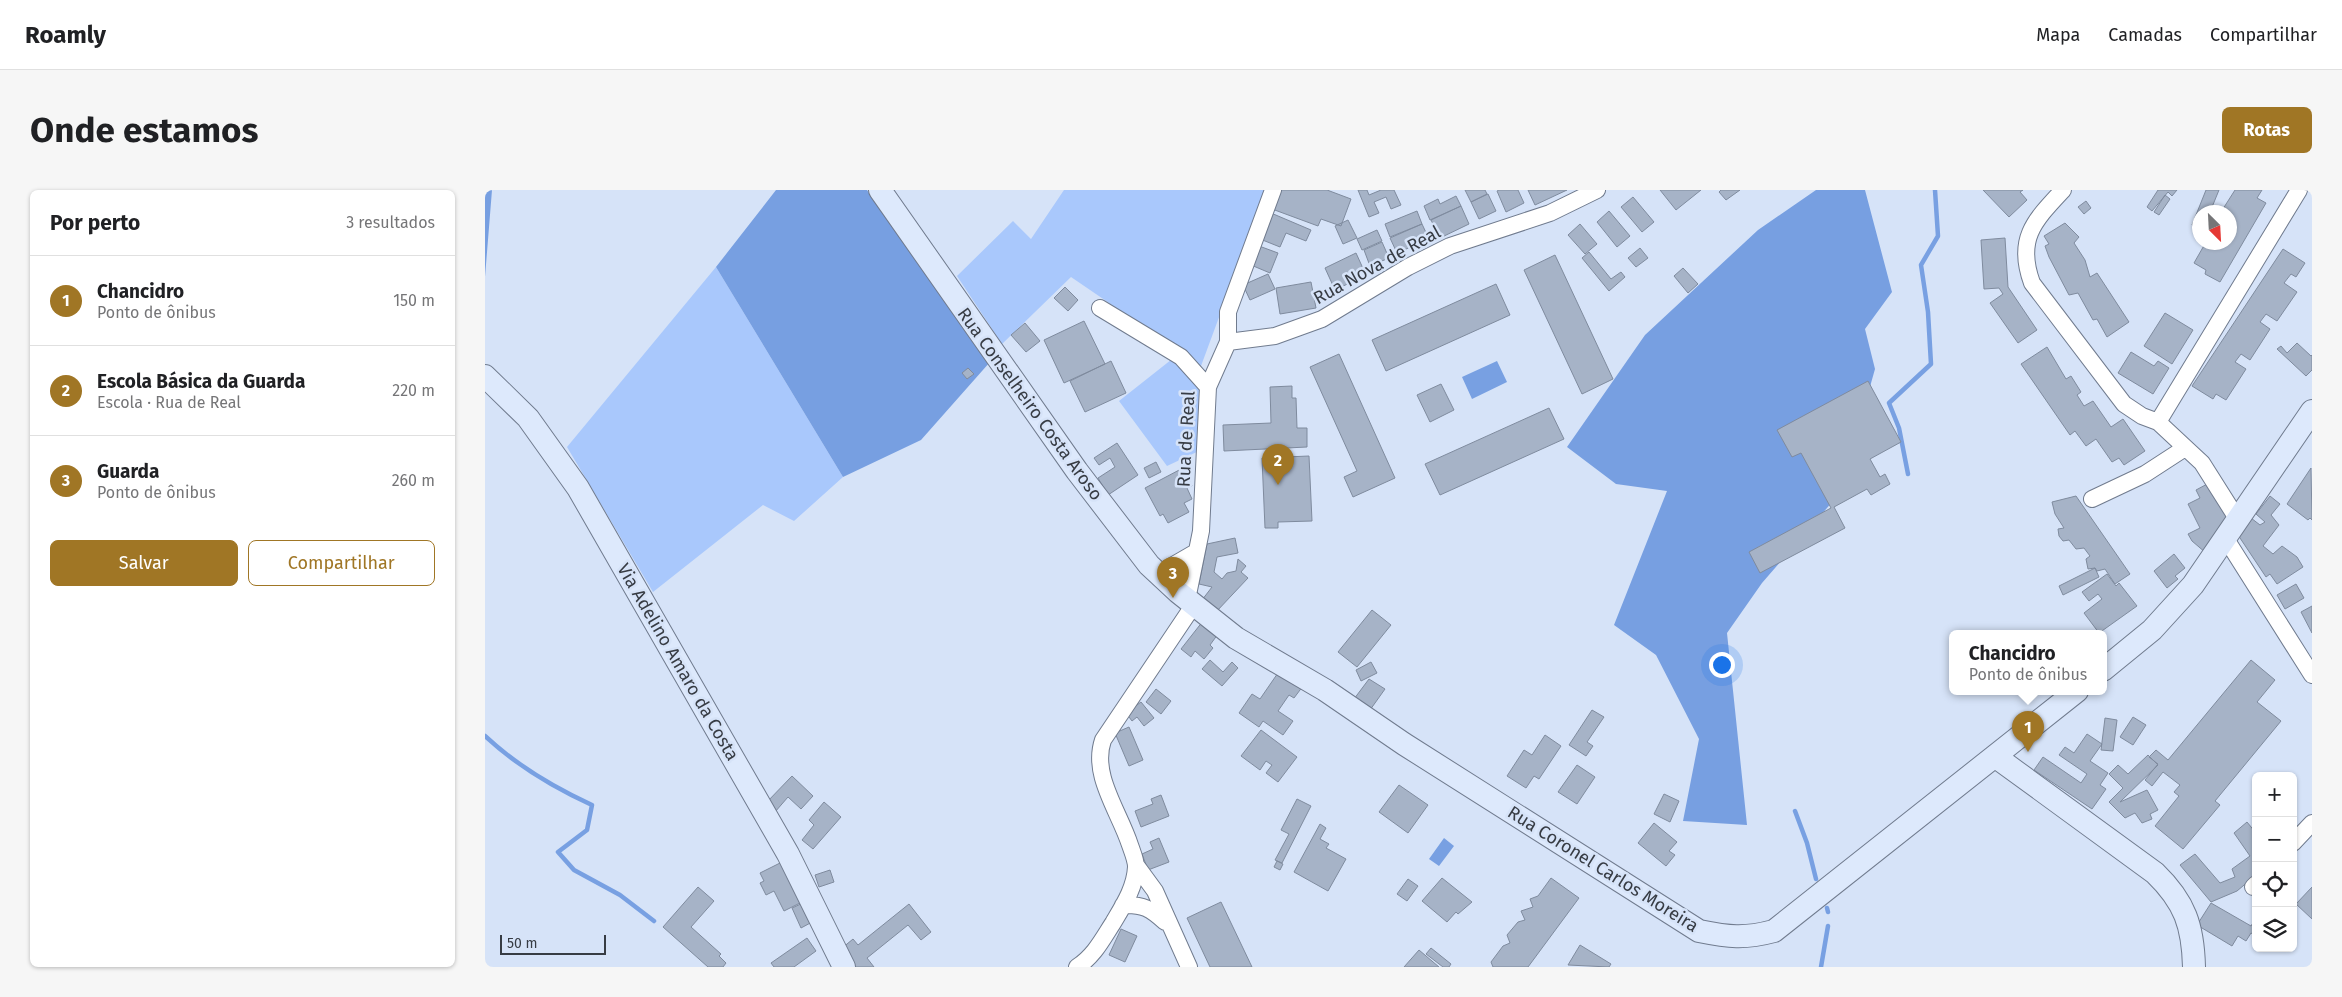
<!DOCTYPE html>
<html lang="pt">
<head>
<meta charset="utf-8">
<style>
	:root { --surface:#fff; --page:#f6f6f6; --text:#202124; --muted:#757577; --line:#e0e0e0; --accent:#a07625 }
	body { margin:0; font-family:"Fira Sans",sans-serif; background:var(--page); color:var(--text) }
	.controls { position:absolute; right:15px; bottom:15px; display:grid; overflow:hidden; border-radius:8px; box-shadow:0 1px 4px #0004 }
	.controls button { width:45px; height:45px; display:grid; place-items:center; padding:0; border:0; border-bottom:1px solid var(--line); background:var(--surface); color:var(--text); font:25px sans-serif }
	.compass { position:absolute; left:1707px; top:15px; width:45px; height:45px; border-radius:50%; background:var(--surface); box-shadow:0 1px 4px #0004; rotate:156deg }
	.scale { position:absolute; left:15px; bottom:12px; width:106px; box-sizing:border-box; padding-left:5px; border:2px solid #373c44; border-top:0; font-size:14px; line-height:18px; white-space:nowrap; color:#373c44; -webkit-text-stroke:4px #d6e3f8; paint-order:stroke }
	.you { position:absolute; left:1236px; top:474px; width:18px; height:18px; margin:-12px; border:4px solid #fff; border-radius:50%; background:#1a73e8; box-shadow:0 0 0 8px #1a73e833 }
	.badge { display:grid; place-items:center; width:32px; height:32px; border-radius:50%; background:var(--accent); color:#fff; font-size:16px; font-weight:700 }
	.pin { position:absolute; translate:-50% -41px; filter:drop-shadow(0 1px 2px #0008) }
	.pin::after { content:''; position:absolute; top:26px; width:18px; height:15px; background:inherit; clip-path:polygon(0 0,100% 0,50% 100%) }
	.popup { position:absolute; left:1464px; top:440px; width:158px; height:65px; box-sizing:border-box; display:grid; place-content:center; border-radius:8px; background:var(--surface); filter:drop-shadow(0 1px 4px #0005); font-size:16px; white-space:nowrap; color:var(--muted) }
	.popup b { font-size:19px; color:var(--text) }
	.popup::after { content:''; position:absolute; left:50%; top:100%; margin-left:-10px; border:10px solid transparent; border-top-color:var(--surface) }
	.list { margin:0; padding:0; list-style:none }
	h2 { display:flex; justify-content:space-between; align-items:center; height:65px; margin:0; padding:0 20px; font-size:21px }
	h2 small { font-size:16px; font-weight:400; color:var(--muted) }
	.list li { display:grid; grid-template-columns:32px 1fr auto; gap:15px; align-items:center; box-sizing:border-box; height:90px; padding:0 20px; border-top:1px solid var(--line) }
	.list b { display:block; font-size:19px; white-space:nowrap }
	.list p { margin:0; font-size:16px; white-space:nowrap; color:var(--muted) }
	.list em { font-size:16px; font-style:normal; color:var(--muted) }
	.actions { display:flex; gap:10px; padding:15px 20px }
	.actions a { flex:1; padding:11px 0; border:1px solid var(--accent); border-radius:8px; text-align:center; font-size:18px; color:var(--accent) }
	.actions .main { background:var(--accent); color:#fff }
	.icon { flex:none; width:28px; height:28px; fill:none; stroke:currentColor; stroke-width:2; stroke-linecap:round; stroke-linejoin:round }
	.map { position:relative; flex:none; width:1827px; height:777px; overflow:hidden; border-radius:8px }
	header { display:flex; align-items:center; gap:30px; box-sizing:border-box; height:70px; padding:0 25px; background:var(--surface); border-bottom:1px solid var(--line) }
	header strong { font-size:24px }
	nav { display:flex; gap:28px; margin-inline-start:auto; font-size:18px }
	.intro { display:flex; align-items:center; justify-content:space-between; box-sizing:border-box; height:120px; padding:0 30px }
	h1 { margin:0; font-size:35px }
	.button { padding:12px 22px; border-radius:8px; background:var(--accent); color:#fff; font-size:18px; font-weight:700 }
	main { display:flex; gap:30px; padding:0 30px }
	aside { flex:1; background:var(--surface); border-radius:8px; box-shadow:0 1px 4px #0004 }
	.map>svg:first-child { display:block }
	.green { fill:#a9c8fc }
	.forest { fill:#779fe1 }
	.water { fill:#78a0e2 }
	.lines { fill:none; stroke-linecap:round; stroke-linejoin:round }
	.stream { stroke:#78a0e2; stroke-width:4.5 }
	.building { fill:#a6b3c7; stroke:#7f8b9e }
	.street-casing { stroke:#707b8e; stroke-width:18 }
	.secondary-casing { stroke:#707b8e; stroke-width:24 }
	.street { stroke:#fff; stroke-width:16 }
	.secondary { stroke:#dde9fc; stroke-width:22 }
	.labels { text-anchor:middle; stroke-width:5; stroke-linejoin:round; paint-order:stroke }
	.street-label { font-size:18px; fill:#373c44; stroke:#d6e3f8 }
</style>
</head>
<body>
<header>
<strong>Roamly</strong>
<nav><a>Mapa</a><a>Camadas</a><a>Compartilhar</a></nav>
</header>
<div class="intro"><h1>Onde estamos</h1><a class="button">Rotas</a></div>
<main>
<aside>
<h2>Por perto<small>3 resultados</small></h2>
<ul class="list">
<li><span class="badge">1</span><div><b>Chancidro</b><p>Ponto de ônibus</p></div><em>150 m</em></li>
<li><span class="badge">2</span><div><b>Escola Básica da Guarda</b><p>Escola · Rua de Real</p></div><em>220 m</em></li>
<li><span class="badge">3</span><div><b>Guarda</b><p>Ponto de ônibus</p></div><em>260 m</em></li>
</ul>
<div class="actions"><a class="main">Salvar</a><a>Compartilhar</a></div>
</aside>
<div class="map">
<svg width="1827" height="777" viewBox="0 0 1827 777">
	<rect width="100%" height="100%" fill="#d6e3f8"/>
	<path class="green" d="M579 0H781L716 176V260L682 276 634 211 696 162 586 87 517 154 472 86 528 31 546 49Z
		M231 77 358 287 309 331 278 315 168 402 82 257Z"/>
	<path class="forest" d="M0 0H7L0 87Z
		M291 0H382L505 172 436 250 358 287 231 77Z
		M1331 0H1380L1407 102 1380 139 1390 179 1355 303 1277 393 1242 443 1262 635 1198 631 1214 549 1171 465 1129 435 1182 301 1131 294 1082 257 1160 145 1273 40Z"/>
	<path class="water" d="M1012 171 1022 192 987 209 977 187Z
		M959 648 969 656 954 676 944 669Z"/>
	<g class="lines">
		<path class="stream" d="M1423 284 1414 238 1404 213 1446 174 1443 122 1436 75 1453 46 1450 0
			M0 546C30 574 70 598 107 615L102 640 73 662 89 680 135 705 169 731
			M1310 621 1322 653 1331 689
			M1342 718 1343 722
			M1336 777 1343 736"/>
	</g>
	<path class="building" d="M794 0H842L866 9 856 36 836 29 833 36 787 19Z
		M873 0H882L884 5 896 0H909L916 15 906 19 901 7 889 12 894 23 884 27Z
		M980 0H1000L1002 4 986 12Z
		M1014 0H1033L1039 13 1021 22 1012 1Z
		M1043 0H1082L1050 15Z
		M1175 0H1216L1191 20Z
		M1236 0H1255L1241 10 1234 2Z
		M1498 0H1538L1535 2 1542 10 1524 27Z
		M1673 0H1692L1687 6 1683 2 1667 21 1662 17Z
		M1721 0H1734L1725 22H1714V38L1707 35Z
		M1750 0H1777L1772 8 1781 13 1735 92 1720 84 1721 80 1709 73 1721 52H1744V22H1736Z
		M1003 4 1011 21 994 29 986 12Z
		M1680 5 1685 9 1674 25 1669 22Z
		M971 6 976 16 945 30 939 16 953 9 955 14Z
		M1148 7 1169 32 1157 42 1136 17Z
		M1601 11 1606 18 1599 24 1593 17Z
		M976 16 984 34 955 48 946 30Z
		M932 21 937 34 905 47 900 34Z
		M1124 21 1145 46 1132 57 1112 32Z
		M786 23 826 40 821 51 801 43 795 57 775 49Z
		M863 30 872 48 858 54 850 36Z
		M1580 33 1594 47 1589 53 1600 70 1605 87 1612 83 1644 132 1622 147 1612 129 1608 130 1593 103 1584 105 1564 67 1560 56 1564 54 1559 46Z
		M937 34 944 49 912 63 905 48Z
		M1095 34 1112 54 1100 64 1083 45Z
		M892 40 897 51 877 60 872 49Z
		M1520 48 1523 97 1552 140 1533 153 1505 113 1518 104 1514 98 1499 99 1496 50Z
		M897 52 904 68 885 76 879 60Z
		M774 56 793 63 785 83 766 75Z
		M1155 58 1163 68 1151 77 1143 68Z
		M1798 59 1820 73 1811 87 1806 84 1799 93 1812 102 1792 131 1781 124 1775 132 1785 139 1765 170 1756 164 1750 172 1761 179 1741 210 1731 204 1728 209 1707 196Z
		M1104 62 1126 89 1136 82 1140 87 1124 101 1097 68Z
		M871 63 881 85 850 100 840 78Z
		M1070 65 1128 189 1097 204 1039 80Z
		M1198 78 1213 94 1203 103 1189 86Z
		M783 84 790 99 765 110 758 95Z
		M826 92 831 118 795 124 791 98Z
		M1011 94 1025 125 901 181 887 150Z
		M580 97 593 110 583 121 569 108Z
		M1680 123 1708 140 1687 174 1659 156Z
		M599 131 620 174 579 193 559 150Z
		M540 133 555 151 541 162 526 145Z
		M1812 153 1826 166 1827 165V180L1821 186 1792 159 1796 156 1802 163Z
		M1562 157 1581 189 1586 186 1596 202 1592 205 1599 216 1608 211 1626 237 1638 229 1660 261 1639 275 1634 268 1627 272 1611 249 1601 256 1590 241 1585 245 1536 174Z
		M1646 162 1669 176 1673 171 1684 178 1668 204 1633 183Z
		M854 164 910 288 868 307 859 287 872 281 825 177Z
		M626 171 641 203 600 222 585 191Z
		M483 178 489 184 482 189 477 183Z
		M1383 191 1416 252 1385 269 1395 287 1400 284 1405 294 1386 305 1382 299 1349 317 1360 338 1275 383 1264 362 1346 318 1316 263 1307 267 1292 240Z
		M956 194 969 220 945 232 932 205Z
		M807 196V208H811L812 238H822V257L739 261 738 235 786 233 785 197Z
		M1064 218 1079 249 955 305 940 274Z
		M632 253 653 285 623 305 613 288 630 277 625 268 614 275 609 268Z
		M824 266 827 331 793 332V338H780L777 268Z
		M671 272 676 282 664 288 659 278Z
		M698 278 707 296 702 298 707 309 699 313 704 322 683 333 678 324 675 326 660 298Z
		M1826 278 1827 330 1825 328 1823 330 1802 314Z
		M1726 292 1747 333 1721 363 1707 351 1703 344 1715 338 1703 314 1715 308 1711 300Z
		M1591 306 1645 384 1630 394 1620 379 1612 381 1610 378 1603 379 1601 369 1605 366 1599 358 1591 359 1584 350 1578 351 1574 346 1573 339 1579 338 1570 324 1567 312Z
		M1785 306 1795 314 1786 325 1794 335 1778 356 1788 364 1797 356 1812 367 1818 377 1792 394 1785 384 1781 387 1753 345 1766 328 1775 335 1780 332 1771 324Z
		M750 348 753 363 732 367 729 382 737 389 742 383 751 381 753 369 761 376 756 382 763 388 731 422 717 410 727 397 714 394 722 354Z
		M1689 364 1700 378 1690 386 1693 389 1682 398 1669 381Z
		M1610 378 1614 387 1578 405 1574 396Z
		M1622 384 1631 396 1634 393 1652 416 1614 443 1599 423 1617 409 1613 404 1604 411 1597 402Z
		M1811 394 1819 408 1800 419 1792 405Z
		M1827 416V443L1816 422Z
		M887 420 906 435 872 477 853 462Z
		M718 431 733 444 725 455 728 458 719 469 710 461 706 467 696 459Z
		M725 470 738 482 747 472 753 478 737 496 717 479Z
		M1766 470 1790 490 1772 512 1796 531 1730 611 1735 615 1698 659 1670 636 1694 606 1689 602 1695 595 1678 582 1667 596 1660 590 1673 574 1664 567 1671 560 1683 570Z
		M886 472 892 483 876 491 871 480Z
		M795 480 818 496 809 508 804 505 793 521 808 531 798 545 778 531 774 537 754 523 767 504 775 509Z
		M884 489 900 499 885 520 869 509Z
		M671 499 686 511 676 524 661 512Z
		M656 512 669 528 659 536 652 527 647 531 641 523Z
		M1107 520 1119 527 1102 552 1108 556 1101 566 1084 555Z
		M1648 527 1661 535 1648 555 1635 547Z
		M1620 528 1632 530 1628 561 1616 560Z
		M644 537 658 570 644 576 630 543Z
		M776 540 812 567 793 592 781 583 787 575 781 571 775 580 756 566Z
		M1602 544 1617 554 1605 571 1623 583 1615 595 1621 599 1607 619 1549 580 1558 567 1596 593 1602 584 1574 565 1580 557 1589 563Z
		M1060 545 1076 556 1054 589 1049 586 1041 598 1022 586 1039 560 1047 565Z
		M1663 565 1673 575 1635 612 1662 600 1673 620 1665 624 1667 629 1657 633 1650 623 1640 628 1624 612 1638 598 1624 584 1633 575 1643 584Z
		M1092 575 1110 587 1092 614 1073 602Z
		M307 586 328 606 316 619 303 607 290 622 281 613Z
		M914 595 943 615 923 643 894 622Z
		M1179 604 1194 611 1185 632 1169 624Z
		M676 605 684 626 656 637 650 621 668 614 666 609Z
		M812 609 826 616 797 673 790 670 804 644 796 640Z
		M339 612 356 627 328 659 317 650 329 635 324 630Z
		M1762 632 1771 643V685L1752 701 1726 712 1695 675 1710 664 1735 693 1750 687 1747 679 1765 666 1749 643Z
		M1169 633 1192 652 1184 661 1190 665 1181 676 1153 653Z
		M835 634 841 638 835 649 844 654 841 658 861 669 843 701 809 682Z
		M674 648 684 672 663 680 657 664 668 659 665 652Z
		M299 671 319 711 299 721 289 701 281 705 275 693 279 691 275 683Z
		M792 671 798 674 795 680 789 677Z
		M345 680 349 692 334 697 330 685Z
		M957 688 987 712 973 724 971 722 962 732 937 711Z
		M1066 688 1094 708 1043 777H1008L1006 772 1018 756 1025 753 1022 745 1033 732 1040 730 1036 721 1048 717 1045 709 1053 706Z
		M923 689 933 696 922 711 912 704Z
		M213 697 229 711 206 737 236 764 234 766 241 773 238 777H223L178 737Z
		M1827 697V729L1811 714Z
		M320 712 329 731 316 738 307 718Z
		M736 712 767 777H725L702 728Z
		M1726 713 1766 736 1771 728V746L1766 743 1761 751 1753 746 1747 756 1712 735Z
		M424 714 446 742 436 750 423 735 382 768 389 777H370L356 759 368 749 373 755Z
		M636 739 652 746 640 772 624 765Z
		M322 748 331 761 309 777H289L286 773Z
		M1095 755 1126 774 1124 777 1083 775Z
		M946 758 966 774 964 777H958L941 764Z
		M934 760 954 777H919Z"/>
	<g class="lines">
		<defs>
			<path id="street" d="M1578 0C1549 31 1531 49 1547 93L1639 214 1657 226 1673 232 1717 273 1753 330
				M615 118 696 167 723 197
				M743 152 790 146 837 129 923 77 965 56 1065 23 1112 0
				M1673 232 1814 0
				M1607 309 1660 284 1700 258
				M1741 349 1827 485
				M673 384 711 362
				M700 409 704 400 716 341 723 197 743 152V122L788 0
				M1808 653 1827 633
				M651 675 670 701 704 777
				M1768 697 1771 694
				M638 715C658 714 666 719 680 732
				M592 777C609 766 617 750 628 733 638 716 650 698 651 677 651 670 647 661 645 655 634 621 606 585 618 550L708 416"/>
			<path id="secondary" d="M395 0 592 281 664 375 693 402 751 448 840 500 919 554 1214 741C1244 747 1259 749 1289 741L1592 501
				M0 186 43 228 93 298 303 664 359 777
				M1618 480 1667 440 1708 395 1827 221
				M1511 567 1670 683C1700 712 1708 736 1709 777"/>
		</defs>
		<use href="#street" class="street-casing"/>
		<use href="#secondary" class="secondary-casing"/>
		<use href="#street" class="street"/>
		<use href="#secondary" class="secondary"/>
	</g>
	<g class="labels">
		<g class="street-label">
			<text transform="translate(892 75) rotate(-29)" y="6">Rua Nova de Real</text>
			<text transform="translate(545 214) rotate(54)" y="6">Rua Conselheiro Costa Aroso</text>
			<text transform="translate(701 249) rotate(-87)" y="6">Rua de Real</text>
			<text transform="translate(193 472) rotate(60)" y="6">Via Adelino Amaro da Costa</text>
			<text transform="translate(1118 679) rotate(32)" y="6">Rua Coronel Carlos Moreira</text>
		</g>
	</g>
</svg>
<div class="controls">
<button>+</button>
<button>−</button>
<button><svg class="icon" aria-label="locate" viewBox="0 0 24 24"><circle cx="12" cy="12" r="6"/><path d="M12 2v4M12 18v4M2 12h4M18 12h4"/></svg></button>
<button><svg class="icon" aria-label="layers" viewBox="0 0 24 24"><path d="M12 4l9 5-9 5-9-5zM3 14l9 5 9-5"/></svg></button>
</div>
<svg class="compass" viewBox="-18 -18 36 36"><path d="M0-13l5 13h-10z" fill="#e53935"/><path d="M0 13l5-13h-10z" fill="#757577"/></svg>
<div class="scale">50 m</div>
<div class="you"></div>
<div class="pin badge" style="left:1543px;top:562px">1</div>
<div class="popup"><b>Chancidro</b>Ponto de ônibus</div>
<div class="pin badge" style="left:793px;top:295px">2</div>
<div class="pin badge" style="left:688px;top:408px">3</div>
</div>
</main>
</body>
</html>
